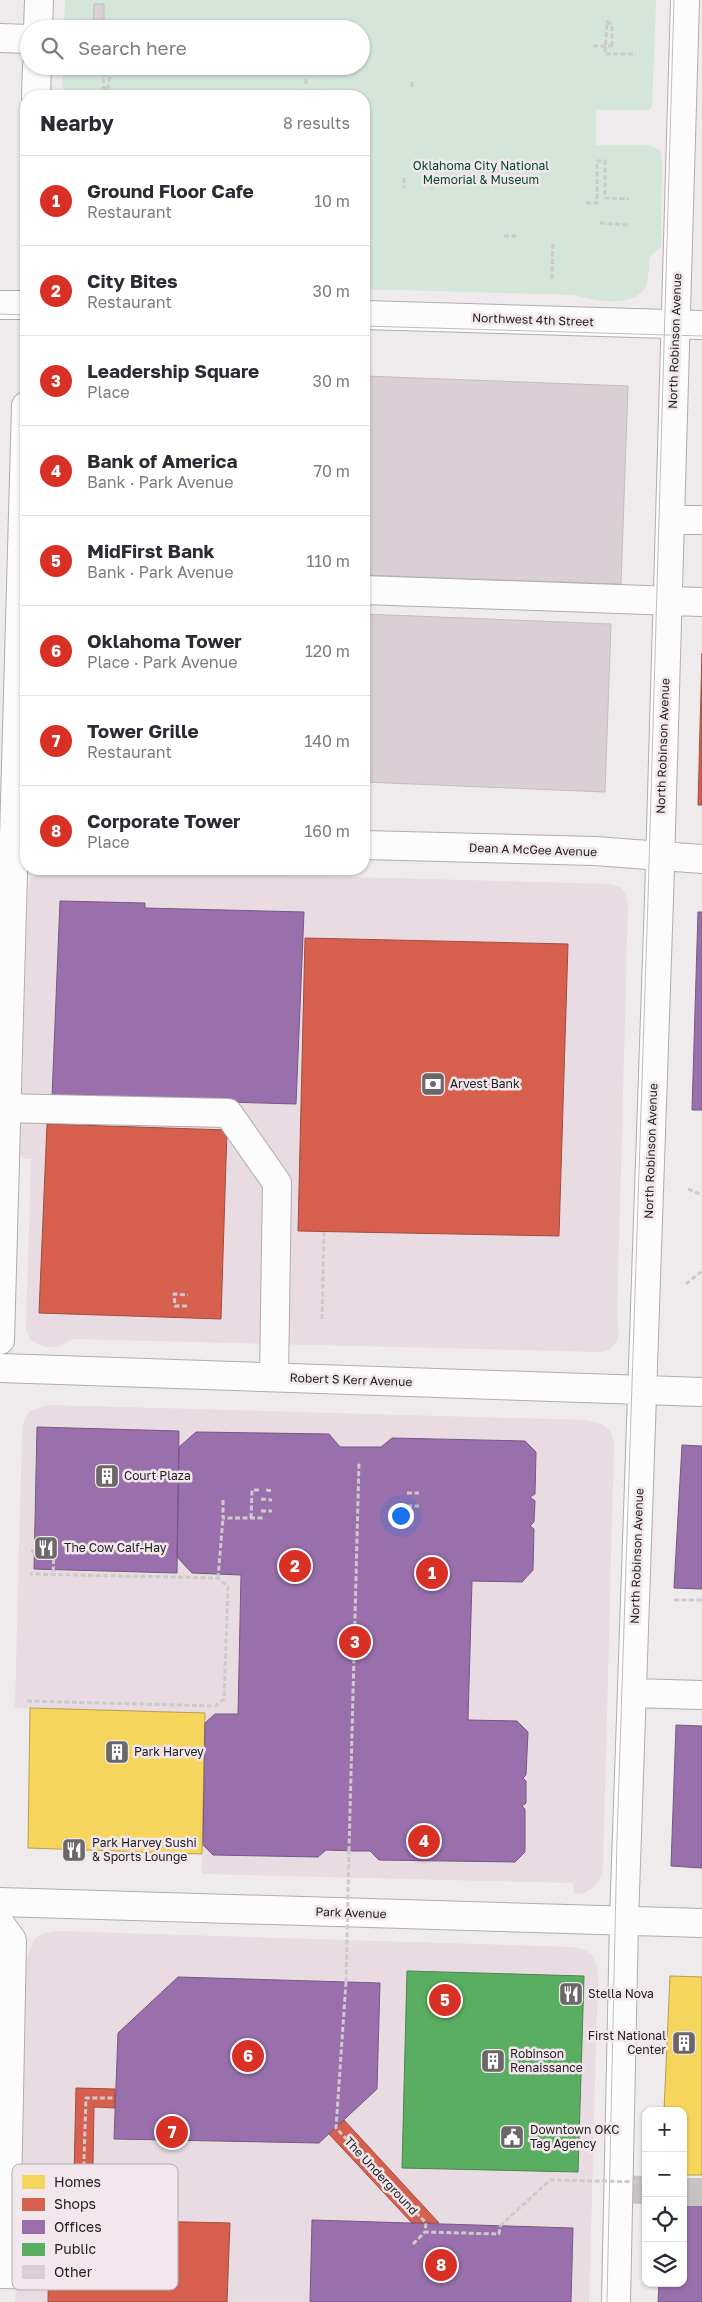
<!DOCTYPE html>
<html lang="en">
<head>
<meta charset="utf-8">
<style>
	:root { --surface:#fff; --page:#f2f2f3; --text:#2b2b33; --muted:#7c7c81; --line:#e1e1e2; --accent:#d93025 }
	body { margin:0; font-family:"Golos Text",sans-serif; background:var(--page); color:var(--text) }
	.controls { position:absolute; right:15px; bottom:15px; display:grid; overflow:hidden; border-radius:10px; box-shadow:0 1px 4px #0004 }
	.controls button { width:45px; height:45px; display:grid; place-items:center; padding:0; border:0; border-bottom:1px solid var(--line); background:var(--surface); color:var(--text); font:25px sans-serif }
	.you { position:absolute; left:400px; top:1515px; width:18px; height:18px; margin:-12px; border:4px solid #fff; border-radius:50%; background:#1a73e8; box-shadow:0 0 0 8px #1a73e833 }
	.badge { display:grid; place-items:center; width:32px; height:32px; border-radius:50%; background:var(--accent); color:#fff; font-size:16px; font-weight:700 }
	.pin { position:absolute; translate:-50% -50%; border:2px solid #fff; box-shadow:0 1px 5px #0006 }
	.list { margin:0; padding:0; list-style:none }
	h2 { display:flex; justify-content:space-between; align-items:center; height:65px; margin:0; padding:0 20px; font-size:21px }
	h2 small { font-size:16px; font-weight:400; color:var(--muted) }
	.list li { display:grid; grid-template-columns:32px 1fr auto; gap:15px; align-items:center; box-sizing:border-box; height:90px; padding:0 20px; border-top:1px solid var(--line) }
	.list b { display:block; font-size:19px; white-space:nowrap }
	.list p { margin:0; font-size:16px; white-space:nowrap; color:var(--muted) }
	.list em { font-size:16px; font-style:normal; color:var(--muted) }
	.icon { flex:none; width:28px; height:28px; fill:none; stroke:currentColor; stroke-width:2; stroke-linecap:round; stroke-linejoin:round }
	.map { position:relative; flex:none; width:702px; height:2302px; overflow:hidden }
	.search { position:absolute; background:var(--surface); box-shadow:0 1px 4px #0004; left:20px; top:20px; width:350px; height:55px; display:flex; align-items:center; gap:12px; box-sizing:border-box; padding:0 18px; border-radius:28px; color:var(--muted); font-size:19px }
	.panel { position:absolute; background:var(--surface); box-shadow:0 1px 4px #0004; left:20px; top:90px; width:350px; height:785px; border-radius:20px }
	.map>svg:first-child { display:block }
	.built { fill:#e8dbe1 }
	.green { fill:#d4e5da }
	.homes { fill:#f6d55c; stroke:#b79f4b }
	.shops { fill:#d6604d; stroke:#a14d40 }
	.offices { fill:#9970ab; stroke:#765882 }
	.public { fill:#5aae61; stroke:#4a844e }
	.building { fill:#d9cfd4; stroke:#c2bebf }
	.lines { fill:none; stroke-linecap:round; stroke-linejoin:round }
	.minor-tunnel { stroke:#c7c2c4; stroke-width:28; stroke-dasharray:28 14; stroke-linecap:butt }
	.minor-casing { stroke:#b0acae; stroke-width:30 }
	.path { stroke:#cdcacc; stroke-width:3; stroke-dasharray:5 2.5; stroke-linecap:butt }
	.minor { stroke:#fdfcfc; stroke-width:28 }
	.tram { stroke:#bfbebe; stroke-width:1 }
	.path-bridge { stroke:#cdcacc; stroke-width:3; stroke-dasharray:5 2.5; stroke-linecap:butt }
	.labels { text-anchor:middle; stroke-width:5; stroke-linejoin:round; paint-order:stroke }
	.park-label { font-size:12px; fill:#024a2c; stroke:#f2e7ec }
	.street-label { font-size:12px; fill:#252123; stroke:#f2e7ec }
	.poi-label { font-size:12px; fill:#252123; stroke:#f2e7ec; text-anchor:start }
	.key { fill:#f2e7ec; stroke:#b4acb0; stroke-width:1 }
	.key-label { font-size:14px; fill:#252123 }
</style>
</head>
<body>
<div class="map">
<svg width="702" height="2302" viewBox="0 0 702 2302">
	<rect width="100%" height="100%" fill="#efeaec"/>
	<path class="built" d="M44 869 609 884 620 887 626 894 628 905 617 1317 619 1334 616 1342 609 1350 600 1352 74 1339 58 1347H46L37 1344 30 1339 26 1329 31 1159H25L20 1154 28 887 31 878Z
		M48 1405 586 1420 602 1424 611 1432 614 1443 603 1866 602 1875 595 1886 585 1893 574 1894 573 1883 202 1874 205 1713 15 1708 22 1434 24 1420 30 1411Z
		M56 1931 571 1947 583 1949 592 1955 597 1965 598 1976 589 2302H15L21 2242 26 1959 35 1938 44 1933Z"/>
	<path class="green" d="M65 0H656L652 107 649 110H596V145H649L660 150 662 162 661 247 649 258C649 266 649 276 646 285 637 309 594 301 575 295L364 289V96H121L73 94 65 92 62 85 63 66H361V29H64Z"/>
	<path class="homes" d="M30 1708 205 1713 202 1854 28 1848Z
		M670 1976 702 1977V2175H683V2111H664Z"/>
	<path class="shops" d="M702 653V805H698Z
		M305 938 568 944 559 1236 298 1231Z
		M47 1124 227 1130 221 1319 39 1313Z
		M76 2088 115 2089V2108L94 2107 92 2220 73 2219Z
		M344 2120 439 2223H412L329 2134Z
		M55 2219 230 2223 227 2302H48L49 2246H54Z"/>
	<path class="offices" d="M60 901 145 903V908L304 912 296 1104 52 1097Z
		M698 912H702V1110H692Z
		M37 1427 179 1431 177 1573 34 1569Z
		M196 1432 329 1434 340 1447H381L392 1438 525 1441 536 1452 535 1494 530 1497 535 1501 534 1522 530 1526 534 1529 533 1570 522 1582 472 1581 468 1720 517 1721 528 1732 526 1775 523 1778 526 1781V1803L522 1806 525 1809V1852L515 1862 379 1860 370 1851H354L326 1850 318 1857 213 1855 203 1845 205 1723 215 1714H238L241 1575 192 1573 177 1557 179 1447Z
		M682 1445 702 1446V1589L674 1588Z
		M676 1725 702 1726V1868L671 1866Z
		M178 1977 380 1983 377 2089 319 2143 114 2139 118 2033Z
		M683 2203H702V2302H658L659 2283H683Z
		M312 2220 573 2228 571 2302H310Z"/>
	<path class="public" d="M407 1971 584 1976 578 2172 402 2168Z"/>
	<path class="building" d="M94 4H104V29H93Z
		M364 376 628 386 621 584 364 575Z
		M364 614 611 624 605 792 364 782Z"/>
	<g class="lines">
		<path class="minor-tunnel" d="M617 2189 646 2190
			M683 2192H702"/>
		<defs>
			<path id="minor" d="M38 29 39 0
				M0 38 29 39
				M36 96 37 66
				M0 305H26
				M364 315 702 325
				M670 520H702
				M364 590 702 602
				M364 845 595 851 702 859
				M0 1108 228 1113 277 1183 274 1377
				M0 1340 26 406
				M0 1368 702 1392
				M632 1693 702 1695
				M0 1902 702 1923
				M0 1924 12 1940 6 2247 0 2257
				M0 2274 49 2275
				M616 2302 624 1921 659 899 685 0"/>
		</defs>
		<use href="#minor" class="minor-casing"/>
		<path class="path" d="M612 46V24L607 22 605 54H636
			M104 71 103 87 108 90 111 66
			M306 79V86
			M412 82V89
			M432 173V189
			M404 178V188
			M586 203H597V161H605V198L629 199
			M600 223 629 225
			M504 236H516
			M552 279 553 241
			M688 1189 702 1195
			M686 1284 702 1271
			M187 1306H175L174 1294 188 1295
			M322 1319 324 1232
			M266 1490 273 1491
			M407 1493H419
			M261 1499 272 1500
			M223 1500V1518H265
			M407 1506H419
			M261 1511H272
			M251 1518 252 1490H260
			M31 1551 54 1552 53 1575
			M218 1578 223 1518
			M674 1600H702
			M27 1701 215 1706 224 1699 228 1587 218 1578 30 1574
			M349 1851 359 1461
			M346 1982 336 2128 426 2223 425 2232 499 2234 500 2226
			M82 2219 86 2098H115
			M413 2244 425 2232"/>
		<use href="#minor" class="minor"/>
		<path class="tram" d="M0 314 26 315
			M364 326 702 336
			M607 2302 617 1839 648 899 674 0"/>
		<path class="path-bridge" d="M593 46H612
			M104 71 122 72
			M346 1982 349 1851
			M500 2226 550 2180 646 2182"/>
	</g>
	<defs>
		<symbol id="bank-square" viewBox="-11 -11 22 22"><rect x="-9" y="-9" width="18" height="18" rx="4" fill="#6c6769" stroke="#f2e7ec"/><path d="M-6-4H6V4H-6ZM0-2.3a2.3 2.3 0 1 0 0 4.6a2.3 2.3 0 1 0 0-4.6Z" fill="#fff"/></symbol>
		<symbol id="building-square" viewBox="-11 -11 22 22"><rect x="-9" y="-9" width="18" height="18" rx="4" fill="#6c6769" stroke="#f2e7ec"/><path d="M-4-6H4V6H1V3H-1V6H-4ZM-2.5-4.3h1.7v1.8h-1.7ZM.8-4.3h1.7v1.8H.8ZM-2.5-1h1.7V.8h-1.7ZM.8-1h1.7V.8H.8Z" fill="#fff"/></symbol>
		<symbol id="restaurant-square" viewBox="-11 -11 22 22"><rect x="-9" y="-9" width="18" height="18" rx="4" fill="#6c6769" stroke="#f2e7ec"/><path d="M-5-6h1v4h1v-4h1v4h1v-4h1v5L-1.5 .5V6h-2V.5L-5-1ZM5-6V6H3V1.5H1.5Q1.5-4 5-6Z" fill="#fff"/></symbol>
		<symbol id="civic-square" viewBox="-11 -11 22 22"><rect x="-9" y="-9" width="18" height="18" rx="4" fill="#6c6769" stroke="#f2e7ec"/><path d="M-.6-6.5H3V-4.5H.6V-3L4-1V1h2V6H-6V1h2V-1L-.6-3ZM-1.2 2.5V6h2.4V2.5Z" fill="#fff"/></symbol>
	</defs>
	<g fill-rule="evenodd">
		<use href="#bank-square" x="419" y="1070" width="28" height="28"/>
		<use href="#building-square" x="93" y="1462" width="28" height="28"/>
		<use href="#restaurant-square" x="32" y="1534" width="28" height="28"/>
		<use href="#building-square" x="103" y="1738" width="28" height="28"/>
		<use href="#restaurant-square" x="60" y="1836" width="28" height="28"/>
		<use href="#restaurant-square" x="557" y="1980" width="28" height="28"/>
		<use href="#building-square" x="670" y="2029" width="28" height="28"/>
		<use href="#building-square" x="479" y="2047" width="28" height="28"/>
		<use href="#civic-square" x="498" y="2123" width="28" height="28"/>
	</g>
	<g class="labels">
		<g class="park-label">
			<text x="481" y="170">Oklahoma City National<tspan x="481" dy="14">Memorial &amp; Museum</tspan></text>
		</g>
		<g class="street-label">
			<text transform="translate(533 320) rotate(2)" y="4">Northwest 4th Street</text>
			<text transform="translate(675 341) rotate(-88)" y="4">North Robinson Avenue</text>
			<text transform="translate(663 746) rotate(-88)" y="4">North Robinson Avenue</text>
			<text transform="translate(533 850) rotate(2)" y="4">Dean A McGee Avenue</text>
			<text transform="translate(651 1151) rotate(-88)" y="4">North Robinson Avenue</text>
			<text transform="translate(351 1380) rotate(2)" y="4">Robert S Kerr Avenue</text>
			<text transform="translate(637 1556) rotate(-88)" y="4">North Robinson Avenue</text>
			<text transform="translate(351 1913) rotate(2)" y="4">Park Avenue</text>
			<text transform="translate(381 2176) rotate(47)" y="4">The Underground</text>
		</g>
		<g class="poi-label">
			<text x="450" y="1088">Arvest Bank</text>
			<text x="124" y="1480">Court Plaza</text>
			<text x="64" y="1552">The Cow Calf-Hay</text>
			<text x="134" y="1756">Park Harvey</text>
			<text x="92" y="1847">Park Harvey Sushi<tspan x="92" dy="14">&amp; Sports Lounge</tspan></text>
			<text x="588" y="1998">Stella Nova</text>
			<text x="666" y="2040" text-anchor="end">First National<tspan x="666" dy="14">Center</tspan></text>
			<text x="510" y="2058">Robinson<tspan x="510" dy="14">Renaissance</tspan></text>
			<text x="530" y="2134">Downtown OKC<tspan x="530" dy="14">Tag Agency</tspan></text>
		</g>
	</g>
	<rect x="12" y="2164" width="166" height="126" rx="8" class="key"/>
	<rect x="22" y="2175" width="23" height="14" fill="#f6d55c"/>
	<rect x="22" y="2198" width="23" height="13" fill="#d6604d"/>
	<rect x="22" y="2220" width="23" height="14" fill="#9970ab"/>
	<rect x="22" y="2243" width="23" height="13" fill="#5aae61"/>
	<rect x="22" y="2265" width="23" height="14" fill="#d9cfd4"/>
	<g class="key-label">
		<text x="54" y="2187">Homes</text>
		<text x="54" y="2209">Shops</text>
		<text x="54" y="2232">Offices</text>
		<text x="54" y="2254">Public</text>
		<text x="54" y="2277">Other</text>
	</g>
</svg>
<div class="controls">
<button>+</button>
<button>−</button>
<button><svg class="icon" aria-label="locate" viewBox="0 0 24 24"><circle cx="12" cy="12" r="6"/><path d="M12 2v4M12 18v4M2 12h4M18 12h4"/></svg></button>
<button><svg class="icon" aria-label="layers" viewBox="0 0 24 24"><path d="M12 4l9 5-9 5-9-5zM3 14l9 5 9-5"/></svg></button>
</div>
<div class="you"></div>
<div class="pin badge" style="left:432px;top:1573px">1</div>
<div class="pin badge" style="left:295px;top:1566px">2</div>
<div class="pin badge" style="left:355px;top:1642px">3</div>
<div class="pin badge" style="left:424px;top:1841px">4</div>
<div class="pin badge" style="left:445px;top:2000px">5</div>
<div class="pin badge" style="left:248px;top:2056px">6</div>
<div class="pin badge" style="left:172px;top:2132px">7</div>
<div class="pin badge" style="left:441px;top:2265px">8</div>
<div class="search"><svg class="icon" aria-label="search" viewBox="0 0 24 24"><circle cx="10" cy="10" r="6"/><path d="M15 15l6 6"/></svg>Search here</div>
<section class="panel">
<h2>Nearby<small>8 results</small></h2>
<ul class="list">
<li><span class="badge">1</span><div><b>Ground Floor Cafe</b><p>Restaurant</p></div><em>10 m</em></li>
<li><span class="badge">2</span><div><b>City Bites</b><p>Restaurant</p></div><em>30 m</em></li>
<li><span class="badge">3</span><div><b>Leadership Square</b><p>Place</p></div><em>30 m</em></li>
<li><span class="badge">4</span><div><b>Bank of America</b><p>Bank · Park Avenue</p></div><em>70 m</em></li>
<li><span class="badge">5</span><div><b>MidFirst Bank</b><p>Bank · Park Avenue</p></div><em>110 m</em></li>
<li><span class="badge">6</span><div><b>Oklahoma Tower</b><p>Place · Park Avenue</p></div><em>120 m</em></li>
<li><span class="badge">7</span><div><b>Tower Grille</b><p>Restaurant</p></div><em>140 m</em></li>
<li><span class="badge">8</span><div><b>Corporate Tower</b><p>Place</p></div><em>160 m</em></li>
</ul>
</section>
</div>
</body>
</html>
